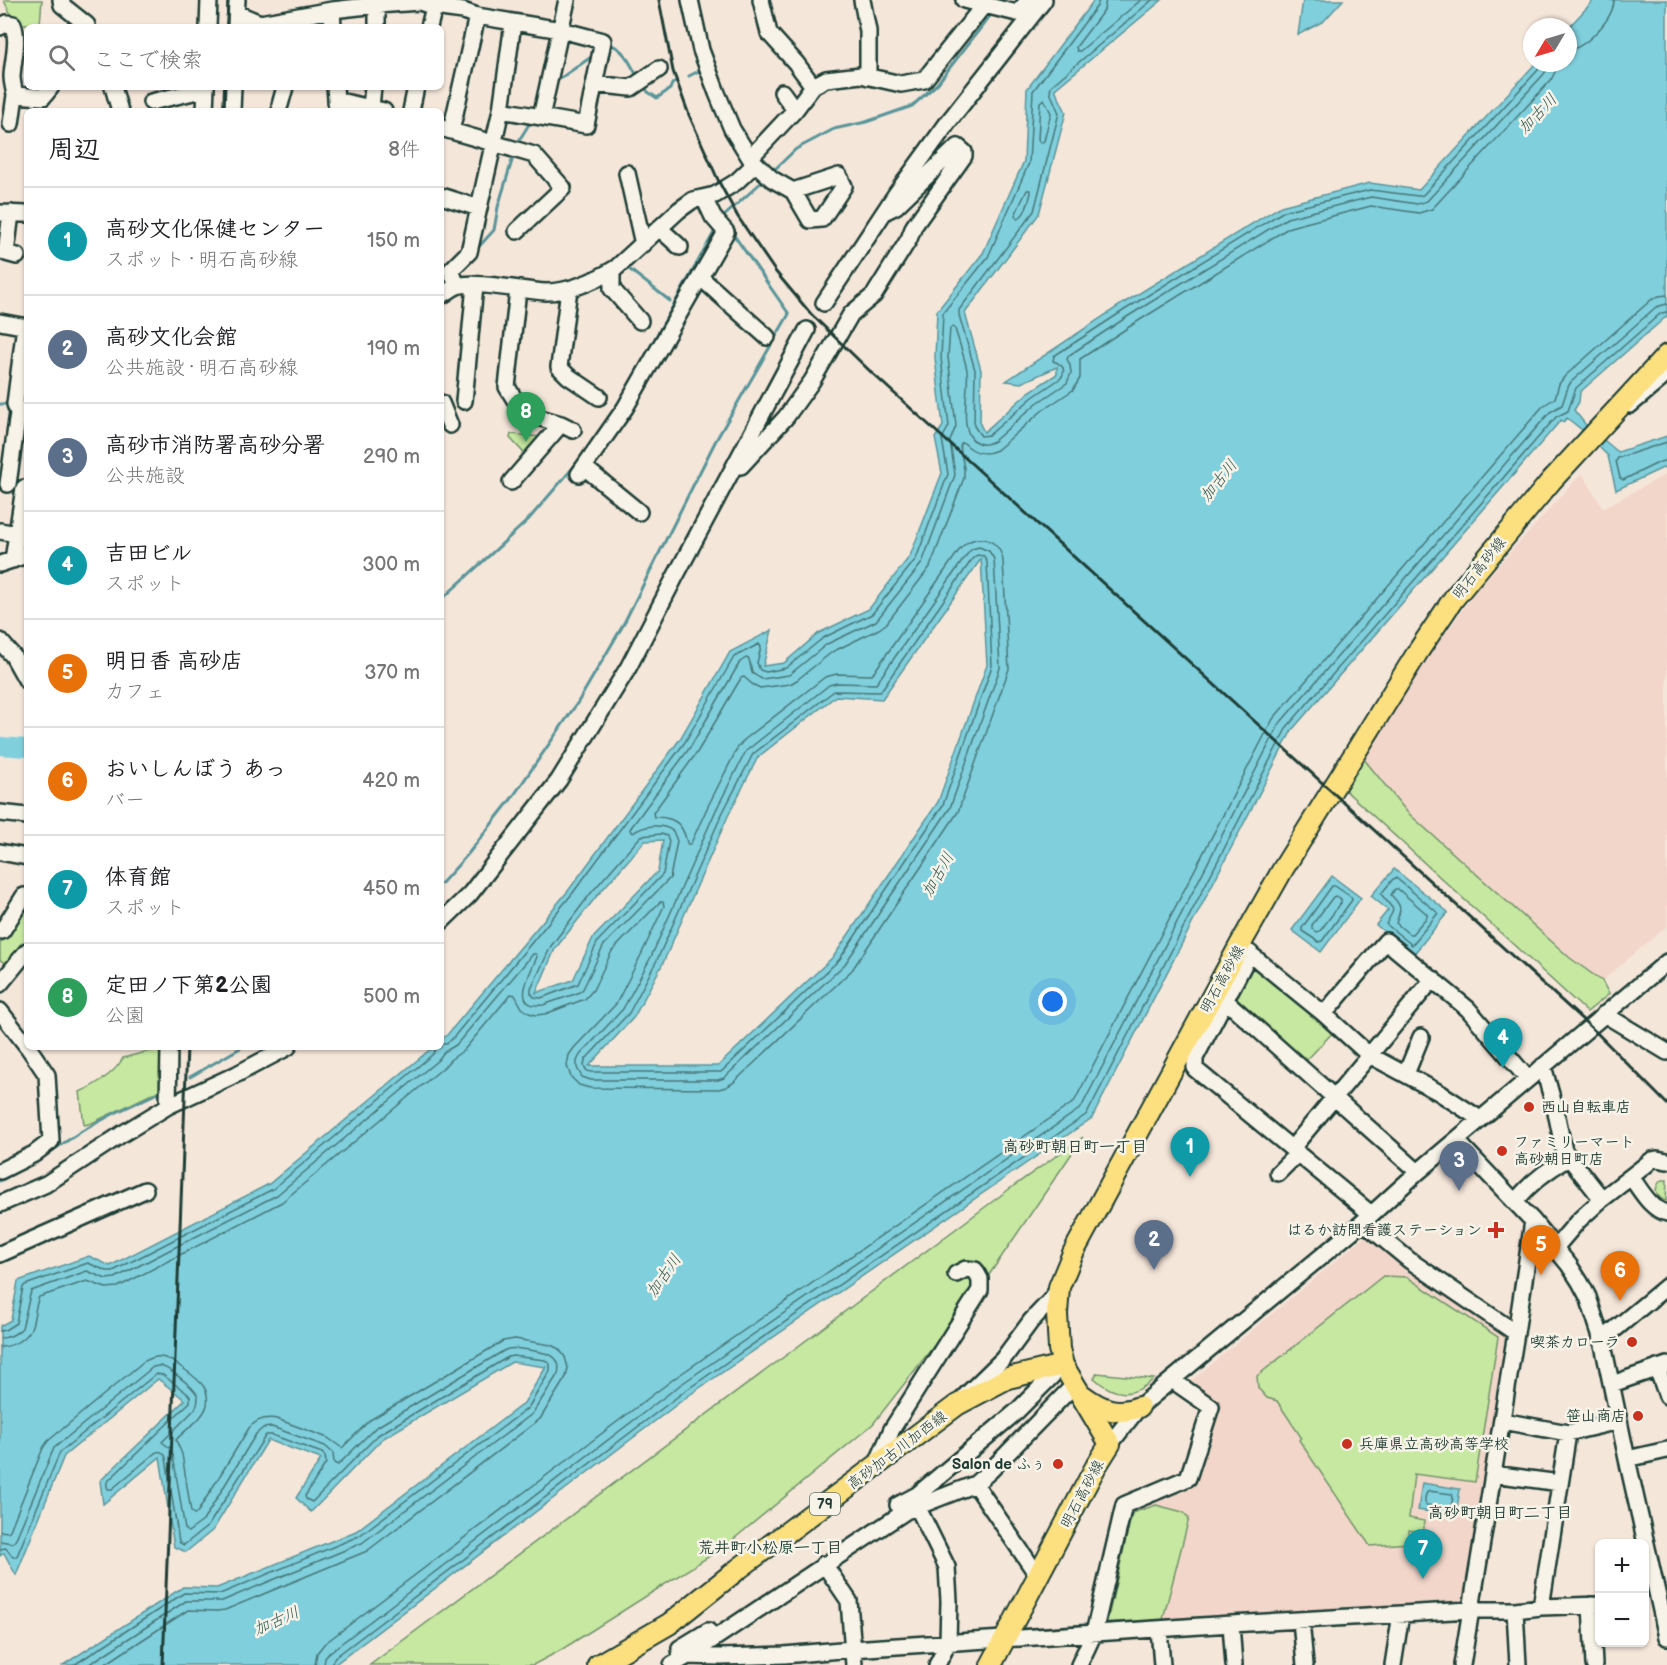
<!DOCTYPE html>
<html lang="ja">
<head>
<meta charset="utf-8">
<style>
	:root { --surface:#fff; --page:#f6f6f6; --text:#202124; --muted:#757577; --line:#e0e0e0; --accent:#c8321e }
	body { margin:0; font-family:"Balsamiq Sans","Klee One",sans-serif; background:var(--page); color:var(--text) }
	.controls { position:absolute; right:18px; bottom:18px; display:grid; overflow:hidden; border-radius:9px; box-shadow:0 2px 4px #0004 }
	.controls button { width:54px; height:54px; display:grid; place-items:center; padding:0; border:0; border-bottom:2px solid var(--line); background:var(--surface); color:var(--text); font:30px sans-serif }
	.compass { position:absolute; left:1523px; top:18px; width:54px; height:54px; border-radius:50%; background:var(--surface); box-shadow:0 2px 4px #0004; rotate:232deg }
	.you { position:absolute; left:1053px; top:1002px; width:21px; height:21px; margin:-15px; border:4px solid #fff; border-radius:50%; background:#1a73e8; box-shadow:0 0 0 9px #1a73e833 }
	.badge { display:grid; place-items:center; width:39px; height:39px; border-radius:50%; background:var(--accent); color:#fff; font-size:20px; font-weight:700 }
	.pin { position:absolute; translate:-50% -50px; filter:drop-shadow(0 2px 3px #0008) }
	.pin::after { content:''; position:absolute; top:32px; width:21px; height:18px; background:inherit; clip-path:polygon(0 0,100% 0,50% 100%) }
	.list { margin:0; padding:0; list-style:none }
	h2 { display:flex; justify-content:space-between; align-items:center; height:78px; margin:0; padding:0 24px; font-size:26px }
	h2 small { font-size:20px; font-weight:400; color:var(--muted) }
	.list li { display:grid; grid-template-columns:39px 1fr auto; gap:18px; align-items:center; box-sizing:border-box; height:108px; padding:0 24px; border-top:2px solid var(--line) }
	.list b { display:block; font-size:22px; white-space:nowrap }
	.list p { margin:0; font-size:20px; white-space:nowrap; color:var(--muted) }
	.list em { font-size:20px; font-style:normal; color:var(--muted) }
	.icon { flex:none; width:33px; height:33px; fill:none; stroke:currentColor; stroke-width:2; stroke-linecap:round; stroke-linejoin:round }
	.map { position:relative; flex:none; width:1667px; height:1665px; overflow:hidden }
	.search { position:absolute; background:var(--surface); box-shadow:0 2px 4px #0004; left:24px; top:24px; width:420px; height:66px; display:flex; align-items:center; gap:15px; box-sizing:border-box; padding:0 21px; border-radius:9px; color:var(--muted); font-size:22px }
	.panel { position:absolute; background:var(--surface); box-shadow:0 2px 4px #0004; left:24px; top:108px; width:420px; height:942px; border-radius:9px }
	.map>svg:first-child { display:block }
	.built { fill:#f2d6ca }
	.green { fill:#c6e8a1; stroke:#72926a; stroke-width:1.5 }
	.water { fill:#80cfdd; stroke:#599599; stroke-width:1.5; fill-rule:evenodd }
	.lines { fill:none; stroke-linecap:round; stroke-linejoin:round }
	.shore { stroke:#467778; stroke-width:1.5 }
	.stream { stroke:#599599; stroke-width:3 }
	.river { stroke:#80cfdd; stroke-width:18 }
	.minor-casing { stroke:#1f3d34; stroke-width:20 }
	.major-casing { stroke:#1f3d34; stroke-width:24 }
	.minor { stroke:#f7f3e8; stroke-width:15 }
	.major { stroke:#fce080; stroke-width:20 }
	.rail { stroke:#1f3d34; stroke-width:3 }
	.poi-dot { fill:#c8321e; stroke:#f7f3e8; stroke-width:2 }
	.labels { text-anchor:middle; stroke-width:5; stroke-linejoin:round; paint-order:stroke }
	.shield { fill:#f7f3e8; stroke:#60746a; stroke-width:1.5 }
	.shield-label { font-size:14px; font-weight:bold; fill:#1f3d34 }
	.street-label { font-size:15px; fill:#1f3d34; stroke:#f7f3e8 }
	.poi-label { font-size:15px; font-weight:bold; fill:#1f3d34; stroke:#f7f3e8; text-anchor:end }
	.water-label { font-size:16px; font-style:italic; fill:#325a56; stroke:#f7f3e8 }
	.neighbourhood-label { font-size:16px; font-weight:bold; fill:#1f3d34; stroke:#f7f3e8 }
</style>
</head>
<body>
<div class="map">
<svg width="1667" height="1665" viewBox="0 0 1667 1665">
	<rect width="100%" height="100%" fill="#f5e6da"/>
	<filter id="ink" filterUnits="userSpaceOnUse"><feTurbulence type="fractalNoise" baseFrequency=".0167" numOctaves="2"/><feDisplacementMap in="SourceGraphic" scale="12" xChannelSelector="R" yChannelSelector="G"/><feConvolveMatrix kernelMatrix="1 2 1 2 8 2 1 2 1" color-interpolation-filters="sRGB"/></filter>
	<g filter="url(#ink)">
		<path class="built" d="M1582 473 1603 508 1667 474V926L1602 981 1570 958 1407 812 1363 758 1425 662 1478 588Z
			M1368 1234 1503 1331 1508 1337 1464 1602 1459 1607 1104 1629 1100 1623 1128 1509 1191 1481 1215 1406 1185 1386Z"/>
		<path class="green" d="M5 0H42L40 24H19L21 20 19 18 17 19 14 15 12 16 4 1Z
			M511 434 543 437 532 449 529 447 524 453 510 438Z
			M1363 758 1407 812 1570 958 1602 981 1609 994 1587 1012 1345 790Z
			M27 901V944L10 966 0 960V944Z
			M1249 960 1336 1029 1304 1063 1235 1000 1234 994Z
			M165 1047 162 1089 92 1123 84 1125 80 1092C95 1085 115 1073 123 1058Z
			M1083 1137 989 1275 873 1424 724 1547 561 1650 533 1665H370L1008 1190Z
			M1662 1180H1667L1666 1201C1655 1197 1653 1187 1662 1180Z
			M1383 1276 1407 1277 1498 1337 1475 1482 1414 1474 1409 1518 1424 1521V1532L1409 1530V1543L1370 1546 1299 1440 1301 1437 1277 1401 1267 1398 1258 1388 1257 1376Z
			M1097 1373 1154 1379C1133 1398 1115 1397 1094 1378Z
			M1156 1505 1183 1512 1189 1518 1162 1623 1107 1622 1132 1513Z"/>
		<path class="water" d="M1094 0H1162L1055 89 1066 112 1039 214 965 313 981 370 980 424 984 432 1029 392 1057 374V367L1021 383 1006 381 1122 304 1281 206 1370 183 1419 190 1536 63H1568V28L1594 0H1667V316L1580 392 1579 402 1574 410 1585 424 1618 452 1667 436V466L1616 490 1608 456 1582 430 1567 418 1563 422 1561 420 1292 730 1092 1118 688 1396 334 1665H63L183 1587 217 1588 356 1531 524 1403 546 1367 512 1362 382 1439 311 1512 296 1498 321 1459 268 1440 213 1530 186 1552 174 1547 160 1457 103 1504 100 1481 185 1400 158 1379 64 1456 16 1575 4 1553 0 1556V1326L11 1320 18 1281 89 1256 110 1266 269 1184 433 1047H441V1040L447 1035 568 891 680 739 730 652 772 630 763 666 784 663 819 633 869 609 910 556 942 473 935 438 943 426 935 358 937 311 983 253 1024 161 1027 89ZM981 559 987 665 938 802 834 956 718 1066H589L634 1017 663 963 728 816 758 757 836 696 882 699ZM663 840 658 871 593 938 573 980 536 993 555 949 596 897 645 841Z
			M1303 0H1343L1324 21 1298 35Z
			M1394 869 1448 912 1413 955 1376 925 1388 910 1371 896Z
			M1332 876 1361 898 1321 952 1292 930Z
			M1422 1483 1460 1489 1456 1516 1418 1510Z"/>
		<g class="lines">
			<path class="shore" d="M1106 0 1104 10 1076 47 1077 51H1080L1141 0
				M1152 0 1051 86 1050 92 1059 113 1034 211 959 310V315L975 370 974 426 981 436 989 435 1033 397 1061 378C1067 369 1062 364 1053 361L1054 356 1126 309 1284 211 1370 190 1418 196 1423 195 1538 70 1540 63
				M1568 50C1586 48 1614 18 1614 0
				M1044 99 1051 113 1044 141 1041 143 1038 140 1040 102Z
				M1027 190H1030L1031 193C1028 203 1026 215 1017 219L1015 215Z
				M1667 442 1618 458 1616 461 1620 478 1623 480 1660 462 1667 460
				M979 547 989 551 994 559 1000 668 950 808 845 964 724 1078 718 1080H591L582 1077 577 1068V1061L580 1055 623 1009 651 957 716 810 746 751 829 685 837 683 876 684 968 553 972 549Z
				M977 555 984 556 987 562 992 666 943 805 839 960 721 1072H591L587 1071 584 1066 585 1060 629 1013 657 960 722 814 753 754 834 691 880 692 973 558Z
				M661 834 667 836 669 841 663 874 598 941 578 984 541 998 534 997 531 993V989L551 946 591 893 641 836Z
				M1396 878 1438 913 1412 945 1386 924 1392 913 1393 909 1381 894 1393 879Z
				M1332 886H1335L1351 897 1352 900 1322 941 1319 942 1302 931V928Z
				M1395 889H1398L1427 914V917L1412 934H1409L1396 923C1401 909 1403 907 1391 895Z
				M1336 896 1341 899V903L1320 931 1316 932 1312 929V925L1333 897Z
				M441 1044H446L452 1039 572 894 685 742 734 657 759 644 761 647 757 663 760 670 766 672 786 668 823 638 872 614 916 559 948 474 942 439 949 426 941 358 943 313 988 257 1029 163 1033 91 1097 6 1099 0
				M0 1331 5 1330 16 1323 23 1287 25 1285 88 1263 107 1271H113L273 1189 433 1054 436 1047
				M0 1338C8 1338 17 1334 22 1328L31 1291 87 1271 106 1279 115 1278 277 1195 438 1060 444 1052 456 1045 533 954H536L537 957C531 971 509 1009 543 1005L578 993 583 989 604 945 670 878 677 841 673 831C662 823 644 825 633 833L631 832 630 829 691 746 740 662 746 658 749 659 752 673 762 679 789 675 827 644 876 621 922 563 955 475 950 441 956 426 948 357 950 328 953 327 955 329C959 342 964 356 967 370 970 389 957 431 976 442 983 446 988 444 994 441L1037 403 1067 383 1071 373 1070 365 1067 359 1068 356 1130 315 1287 218 1371 197 1417 204 1427 201 1544 74 1547 69V63
				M0 1347C7 1347 13 1345 19 1341 37 1332 32 1313 39 1297L87 1281 106 1288 118 1287 282 1202 444 1067 450 1060 464 1050 511 994 515 995 522 1008 529 1013 536 1015 545 1014 585 999 593 990 612 951 660 902H663L664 906 642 953 616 1004 574 1048 569 1055 567 1066 571 1077 579 1085 590 1088 719 1089 726 1087 733 1083 852 970 958 812 1009 669 1003 561C1000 538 975 531 960 549L872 675 837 674 825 677 744 740 738 747 708 806 691 843 688 845C686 841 686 836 683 831 678 819 666 817 654 817L653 813 698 751 741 678 744 677 752 684 760 688 790 684 797 680 832 652 879 629 886 624 930 567 964 478V469L960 446 961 443H964C974 453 984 456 997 450L1043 410 1073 390 1080 378V359L1135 323 1290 227 1371 206 1419 213 1432 209 1551 80 1555 72 1556 63
				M1429 1491 1452 1494 1453 1497 1451 1507 1448 1508 1426 1505C1424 1501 1425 1493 1429 1491Z
				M0 1531 8 1532 10 1530 43 1448 48 1441 143 1362C149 1359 154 1356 161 1357 171 1358 198 1378 204 1387 207 1392 208 1399 207 1405 203 1420 185 1429 176 1440L182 1454 191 1512 194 1514 197 1513 249 1428C257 1419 266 1417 277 1419L328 1438 342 1448 370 1420 503 1341 515 1339 551 1345 559 1349 565 1357 568 1368 566 1377 540 1419 367 1551 225 1610 217 1611 188 1610 104 1665
				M0 1541 12 1543 15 1541 54 1448 153 1367C158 1366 159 1365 163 1367 170 1369 195 1388 197 1395 199 1400 198 1404 195 1409L162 1442 170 1448 173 1455 185 1530 188 1532 203 1521 256 1434 263 1428 272 1427 325 1446 333 1453 334 1463 338 1465 375 1428 505 1350C513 1347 521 1349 529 1350 544 1353 563 1353 558 1374L532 1414 362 1543 222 1601H186L88 1665
				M0 1549 6 1548 13 1557 17 1556 60 1452 156 1374 163 1375 188 1394 190 1397V1402L107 1482V1487L108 1489H112L155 1453C160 1450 164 1452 166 1458L179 1542 184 1545 208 1526 266 1435H272L322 1453 325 1456 326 1463 305 1496 306 1499 312 1502 378 1435 508 1357 513 1356 545 1360 550 1364V1371L528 1408 359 1536 220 1594 184 1593 74 1665
				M315 1665 317 1653 324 1644 675 1378 1074 1102 1273 719 1543 406 1555 398 1559 384 1565 376 1651 300 1659 296 1667 295
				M324 1665 325 1658 330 1652 680 1385 1081 1108 1280 723 1550 412 1562 405 1568 387 1571 382 1656 307 1667 304
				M331 1665 334 1658 685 1391 1087 1114 1287 727 1556 417 1568 411 1576 388 1661 313 1667 312"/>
			<path class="stream" d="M607 46 609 44C623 48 629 61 636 74
				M689 76 703 69
				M555 82 594 55
				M644 86 648 92 657 98 670 89 672 84 676 81
				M518 142 531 121
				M773 171 796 149 834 129 866 122 912 106 937 84 993 12
				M722 218 766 178
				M475 251 494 230 498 207 514 154
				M629 269 670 301
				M623 396 716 229
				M0 404H10
				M441 600 528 520 583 456
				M441 884 468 854 512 798 578 702 622 627 715 442 789 314 731 231
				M190 1077 242 1047
				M0 1181 35 1162 82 1131 113 1114 162 1091"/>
			<path class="river" d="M0 746 27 748"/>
			<defs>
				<path id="minor" d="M61 0 62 5 87 25 85 27
					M690 0 701 50 717 93 732 129 750 158 772 179 793 191 810 220 822 219 844 186 839 176 793 191
					M862 0 868 31V77
					M964 0 1017 13 1029 0
					M377 5V27
					M332 10 333 27
					M236 13 260 23 332 10 377 5 420 2 434 7 463 11 477 16 561 30 603 41 586 125 501 110
					M0 27 7 23 13 24C19 41 13 59 12 76 12 83 14 89 15 95L43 97 51 87
					M208 27 209 0
					M235 27 237 0
					M429 27 434 7
					M594 84 631 88 659 69
					M813 86 826 79 861 75 901 84 924 80 984 5
					M113 87 120 111
					M335 87 337 111
					M782 92 795 110
					M151 102 206 89
					M336 102H344L384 111
					M280 105 285 87
					M371 107 373 87
					M205 111 206 87
					M232 111 233 87
					M411 111 416 87
					M541 117 567 0
					M11 124 15 95
					M441 128 534 155 563 188 517 231
					M451 131 477 16
					M750 158 795 110 813 86 796 63 769 33 761 0
					M627 173 643 244
					M441 196 479 208
					M0 213 27 214
					M11 213 6 253 17 256
					M659 228 680 247
					M612 271V289L640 321
					M700 277 767 337
					M457 286 451 270 469 252 501 110 513 23
					M569 289 559 367 568 376 599 397
					M518 290 507 387 523 413 561 424 573 430
					M441 296C446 293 452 288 457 286 474 280 524 291 546 292 570 292 596 280 616 268L679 210 693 200 715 195 736 182 755 164
					M824 303 896 194 949 121 1044 0
					M0 322 27 327
					M464 401 475 285
					M441 403 450 425
					M1630 405 1667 374
					M741 466 786 417 812 381 851 314 874 295 909 239 914 226 964 156V152L958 147 955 149 896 206 884 212
					M584 467 639 512
					M579 474 625 408 726 232 713 217 704 198
					M511 482 561 424
					M8 484 18 413 15 404 25 326
					M0 531 17 534
					M13 560 24 488
					M0 564 27 555
					M0 641 13 656 27 681
					M0 813 27 816
					M0 852 27 857
					M441 922 470 894 559 780 628 668 675 577 807 330
					M2 931 24 896
					M1243 948 1324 1014 1369 1055 1440 1093 1480 1119
					M1250 953 1195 1058V1069L1371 1214
					M0 984 27 951
					M1225 1000 1418 1172
					M0 1011 27 1046
					M1324 1014 1386 941 1468 1009 1528 1079
					M1604 1014 1667 1052
					M1543 1066 1556 1112 1564 1151 1602 1199
					M1406 1074 1421 1037
					M168 1106 169 1047
					M1456 1140 1533 1221 1569 1265 1580 1282 1588 1297 1602 1340 1627 1459 1667 1637
					M1292 1148 1433 979
					M0 1171 34 1154 51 1141 47 1075 28 1047
					M1278 1173 1298 1153
					M1631 1177C1640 1189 1651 1210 1667 1213
					M1515 1202C1530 1183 1548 1169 1569 1158
					M0 1204 46 1184 122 1134 168 1106 237 1074 288 1047
					M1363 1222 1409 1260 1516 1333
					M1555 1248 1578 1221 1602 1199 1642 1168 1652 1160 1657 1159 1667 1161
					M0 1254 145 1190
					M1602 1340 1667 1286
					M1657 1368 1667 1396
					M1612 1384 1667 1365
					M965 1396 1003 1359 1031 1321 1049 1302 1059 1288
					M1502 1421 1568 1433 1619 1421
					M1110 1444 1139 1407 1363 1222 1418 1172 1667 962
					M1627 1459 1667 1450
					M876 1466 892 1429 980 1290V1279L975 1270 966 1269 956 1274
					M1493 1474 1560 1483
					M975 1484 1038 1576
					M898 1505 917 1495 1016 1412 1062 1366
					M917 1506 947 1567 949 1601 948 1643 937 1665
					M824 1564 849 1601 854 1665
					M1591 1605 1594 1665
					M1541 1607 1568 1433
					M1515 1610 1518 1665
					M1301 1620 1305 1665
					M1231 1624 1234 1665
					M1159 1629 1162 1665
					M688 1656 721 1657 784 1655 852 1649 1231 1624 1470 1610H1515L1541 1607 1600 1605
					M681 1660 680 1648 708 1631
					M672 1665 688 1656 906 1511 975 1484 990 1471 1075 1384
					M1079 1665 1094 1633 1124 1505 1188 1478 1211 1407 1172 1380
					M1393 1665 1401 1614
					M1462 1665 1516 1333 1533 1221"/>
				<path id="major" d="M1082 1395C1101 1409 1116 1416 1139 1407
					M598 1665 669 1624 737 1570 957 1405 1008 1378 1063 1365
					M991 1665 1095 1468 1110 1444 1063 1365 1059 1349 1057 1314 1059 1287 1073 1253 1240 945 1283 869 1419 650 1454 598 1551 481 1667 355"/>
			</defs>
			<use href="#minor" class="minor-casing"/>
			<use href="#major" class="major-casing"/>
			<use href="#minor" class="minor"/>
			<use href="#major" class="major"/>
			<path class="rail" d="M659 0 673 71 689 115 719 182 738 217 775 271 811 314 873 374 1596 1032 1667 1104
				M227 27 228 0
				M224 111 225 87
				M163 1665 187 1047"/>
		</g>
	</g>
	<g class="poi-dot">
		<circle cx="1529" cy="1107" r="6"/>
		<circle cx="1502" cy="1151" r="6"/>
		<path d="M1493 1221h6v6h6v6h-6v6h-6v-6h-6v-6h6z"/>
		<circle cx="1632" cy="1342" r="6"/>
		<circle cx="1638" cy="1416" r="6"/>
		<circle cx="1347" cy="1444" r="6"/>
		<circle cx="1058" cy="1464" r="6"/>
	</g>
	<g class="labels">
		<rect class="shield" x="810" y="1493" width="30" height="22" rx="4.5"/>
		<g class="shield-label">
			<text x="825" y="1509">79</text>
		</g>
		<g class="street-label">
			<text transform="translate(1479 568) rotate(-51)" y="5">明石高砂線</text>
			<text transform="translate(1222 979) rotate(-61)" y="5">明石高砂線</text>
			<text transform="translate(897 1450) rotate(-37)" y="5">高砂加古川加西線</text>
			<text transform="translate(1082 1494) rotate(-62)" y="5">明石高砂線</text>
		</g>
		<g class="poi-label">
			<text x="1541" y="1112" text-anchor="start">西山自転車店</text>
			<text x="1514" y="1147" text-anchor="start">ファミリーマート<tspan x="1514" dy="17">高砂朝日町店</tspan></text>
			<text x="1482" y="1235">はるか訪問看護ステーション</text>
			<text x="1620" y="1347">喫茶カローラ</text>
			<text x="1626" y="1421">笹山商店</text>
			<text x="1359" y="1449" text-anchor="start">兵庫県立高砂高等学校</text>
			<text x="1046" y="1469">Salon de ふぅ</text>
		</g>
		<g class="water-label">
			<text transform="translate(1537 113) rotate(-46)" y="6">加古川</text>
			<text transform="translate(1218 480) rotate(-51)" y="6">加古川</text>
			<text transform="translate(937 874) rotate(-60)" y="6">加古川</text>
			<text transform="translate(663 1275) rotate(-55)" y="6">加古川</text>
			<text transform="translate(276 1620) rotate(-24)" y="6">加古川</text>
		</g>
		<g class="neighbourhood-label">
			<text x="1075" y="1152">高砂町朝日町一丁目</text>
			<text x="1500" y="1518">高砂町朝日町二丁目</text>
			<text x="770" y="1553">荒井町小松原一丁目</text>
		</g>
	</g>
</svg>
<div class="controls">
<button>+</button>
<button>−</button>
</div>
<svg class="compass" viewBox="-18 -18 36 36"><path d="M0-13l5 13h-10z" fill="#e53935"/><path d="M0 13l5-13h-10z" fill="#757577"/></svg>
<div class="you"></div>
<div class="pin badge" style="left:1190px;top:1177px;background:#0f9aa8">1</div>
<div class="pin badge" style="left:1154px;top:1270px;background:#5c6f8a">2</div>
<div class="pin badge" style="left:1459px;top:1191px;background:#5c6f8a">3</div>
<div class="pin badge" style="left:1503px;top:1068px;background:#0f9aa8">4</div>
<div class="pin badge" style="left:1541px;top:1275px;background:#e8710a">5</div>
<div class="pin badge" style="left:1620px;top:1301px;background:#e8710a">6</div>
<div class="pin badge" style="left:1423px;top:1579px;background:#0f9aa8">7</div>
<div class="pin badge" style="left:526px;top:442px;background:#2e9e5b">8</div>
<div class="search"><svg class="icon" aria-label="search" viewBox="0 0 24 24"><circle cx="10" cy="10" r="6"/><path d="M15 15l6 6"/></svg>ここで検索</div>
<section class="panel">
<h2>周辺<small>8件</small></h2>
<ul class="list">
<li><span class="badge" style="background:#0f9aa8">1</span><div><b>高砂文化保健センター</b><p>スポット · 明石高砂線</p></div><em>150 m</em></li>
<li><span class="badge" style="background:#5c6f8a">2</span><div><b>高砂文化会館</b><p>公共施設 · 明石高砂線</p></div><em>190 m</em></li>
<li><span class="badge" style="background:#5c6f8a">3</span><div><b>高砂市消防署高砂分署</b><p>公共施設</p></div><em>290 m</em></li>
<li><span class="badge" style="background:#0f9aa8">4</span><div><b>吉田ビル</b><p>スポット</p></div><em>300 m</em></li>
<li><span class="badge" style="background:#e8710a">5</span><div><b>明日香 高砂店</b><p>カフェ</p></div><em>370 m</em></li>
<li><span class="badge" style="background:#e8710a">6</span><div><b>おいしんぼう あっ</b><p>バー</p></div><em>420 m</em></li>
<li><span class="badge" style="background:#0f9aa8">7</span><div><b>体育館</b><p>スポット</p></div><em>450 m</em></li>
<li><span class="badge" style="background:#2e9e5b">8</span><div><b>定田ノ下第2公園</b><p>公園</p></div><em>500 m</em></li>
</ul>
</section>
</div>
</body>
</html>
